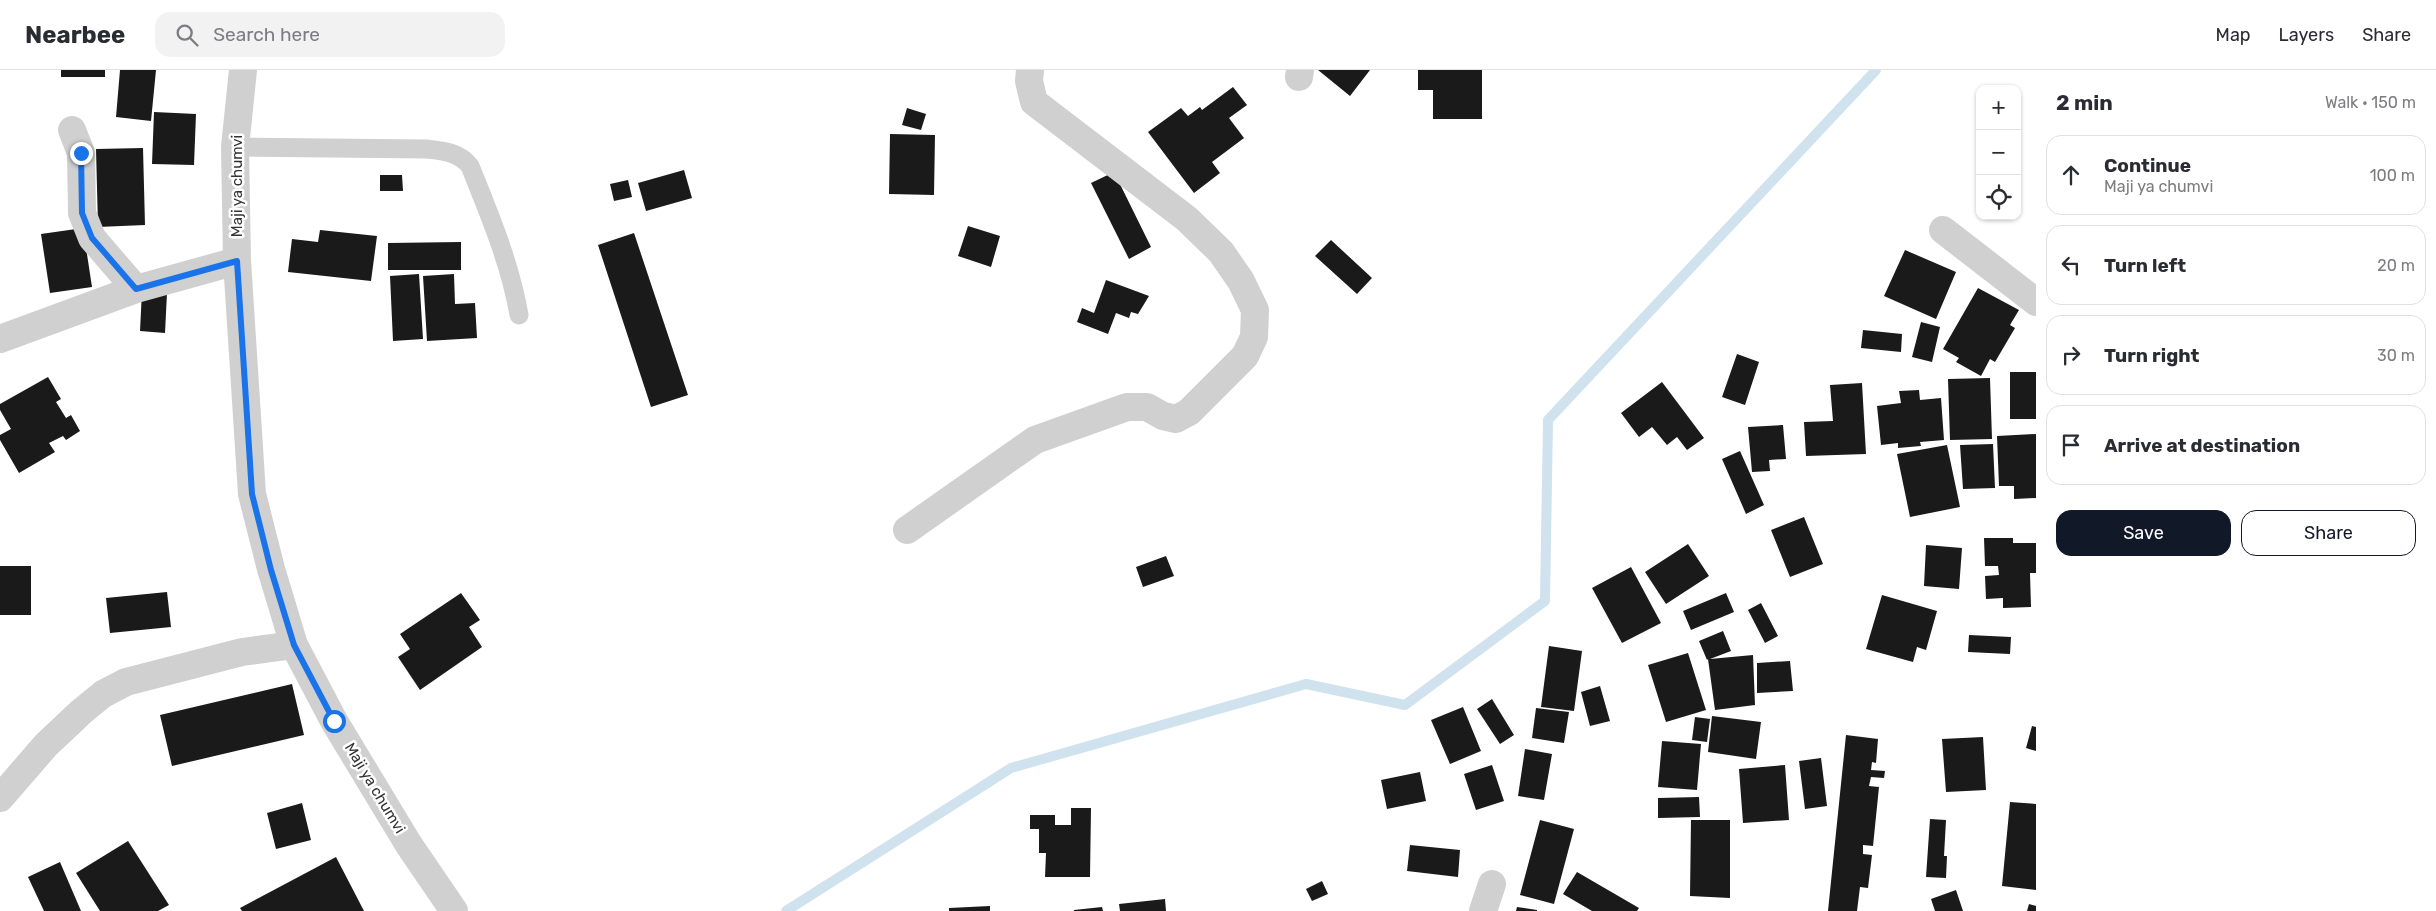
<!DOCTYPE html>
<html lang="en">
<head>
<meta charset="utf-8">
<style>
	:root { --surface:#fff; --page:#f2f2f3; --text:#2b2b33; --muted:#7c7c81; --line:#e1e1e2; --accent:#111827 }
	body { margin:0; font-family:Rubik,sans-serif; background:var(--page); color:var(--text) }
	.controls { position:absolute; right:15px; top:15px; display:grid; overflow:hidden; border-radius:10px; box-shadow:0 1px 4px #0004 }
	.controls button { width:45px; height:45px; display:grid; place-items:center; padding:0; border:0; border-bottom:1px solid var(--line); background:var(--surface); color:var(--text); font:25px sans-serif }
	.stop { position:absolute; width:15px; height:15px; margin:-11px; border:4px solid #1a73e8; border-radius:50%; background:#fff }
	.stop.end { background:#1a73e8; border-color:#fff; box-shadow:0 1px 5px #0008 }
	.list { margin:0; padding:0; list-style:none }
	h2 { display:flex; justify-content:space-between; align-items:center; height:65px; margin:0; padding:0 20px; font-size:21px }
	h2 small { font-size:16px; font-weight:400; color:var(--muted) }
	.list li { display:grid; grid-template-columns:32px 1fr auto; gap:15px; align-items:center; box-sizing:border-box; height:80px; margin:0 10px 10px; padding:0 10px; border:1px solid var(--line); border-radius:15px }
	.list b { display:block; font-size:19px; white-space:nowrap }
	.list p { margin:0; font-size:16px; white-space:nowrap; color:var(--muted) }
	.list em { font-size:16px; font-style:normal; color:var(--muted) }
	.actions { display:flex; gap:10px; padding:15px 20px }
	.actions a { flex:1; padding:11px 0; border:1px solid var(--accent); border-radius:15px; text-align:center; font-size:18px; color:var(--accent) }
	.actions .main { background:var(--accent); color:#fff }
	.icon { flex:none; width:28px; height:28px; fill:none; stroke:currentColor; stroke-width:2; stroke-linecap:round; stroke-linejoin:round }
	.map { position:relative; flex:none; width:2036px; height:841px; overflow:hidden }
	header { display:flex; align-items:center; gap:30px; box-sizing:border-box; height:70px; padding:0 25px; background:var(--surface); border-bottom:1px solid var(--line) }
	header strong { font-size:24px }
	nav { display:flex; gap:28px; margin-inline-start:auto; font-size:18px }
	.search { width:350px; height:45px; background:var(--page); display:flex; align-items:center; gap:12px; box-sizing:border-box; padding:0 18px; border-radius:15px; color:var(--muted); font-size:19px }
	main { display:flex }
	aside { flex:1; background:var(--surface) }
	.map>svg:first-child { display:block }
	.lines { fill:none; stroke-linecap:round; stroke-linejoin:round }
	.stream { stroke:#cfe2ee; stroke-width:10 }
	.building { fill:#1a1a1a }
	.lane { stroke:#d0d0d0; stroke-width:19 }
	.street { stroke:#d0d0d0; stroke-width:28 }
	.route { stroke:#1a73e8; stroke-width:6 }
	.labels { text-anchor:middle; stroke-width:5; stroke-linejoin:round; paint-order:stroke }
	.street-label { font-size:15px; fill:#333; stroke:#fff }
</style>
</head>
<body>
<header>
<strong>Nearbee</strong>
<div class="search"><svg class="icon" aria-label="search" viewBox="0 0 24 24"><circle cx="10" cy="10" r="6"/><path d="M15 15l6 6"/></svg>Search here</div>
<nav><a>Map</a><a>Layers</a><a>Share</a></nav>
</header>
<main>
<div class="map">
<svg width="2036" height="841" viewBox="0 0 2036 841">
	<rect width="100%" height="100%" fill="#fff"/>
	<g class="lines">
		<path class="stream" d="M786 841 1011 698 1306 614 1405 635 1545 531 1548 350 1876 0"/>
	</g>
	<path class="building" d="M61 0H105V7H61Z
		M120 0H156L151 51 116 47Z
		M1318 0H1370L1350 26Z
		M1418 0H1482V49H1433V20H1418Z
		M1233 17 1247 35 1229 48 1244 68 1212 92 1220 103 1194 123 1148 62 1181 38 1188 46 1200 37 1202 40Z
		M907 38 926 44 921 60 902 55Z
		M154 42 196 44 194 95 152 94Z
		M890 64 935 65 934 125 889 124Z
		M143 78 145 155 98 157 96 79Z
		M684 100 692 128 646 141 638 113Z
		M1114 102 1151 177 1129 189 1091 113Z
		M380 105H402L403 121H380Z
		M628 110 632 127 614 131 610 114Z
		M968 156 1000 166 991 197 958 186Z
		M83 158 92 217 50 223 41 164Z
		M320 160 377 166 371 211 288 202 292 169 318 172Z
		M634 163 688 325 651 337 598 175Z
		M1331 170 1372 208 1357 224 1315 186Z
		M461 172V200H388V173Z
		M1905 180 1956 202 1936 249 1884 226Z
		M419 204 423 269 393 271 390 206Z
		M454 204 455 234 475 233 477 268 427 271 423 206Z
		M1106 210 1149 226 1138 244 1131 242 1129 248 1116 243 1108 264 1077 252 1082 238 1094 243Z
		M1978 218 2019 240 2010 255 2015 258 1995 292 1990 289 1981 306 1956 292 1959 288 1943 279Z
		M142 221 167 223 165 263 140 261Z
		M1921 252 1940 257 1932 292 1912 287Z
		M1863 260 1902 264 1901 282 1861 278Z
		M1737 284 1759 292 1745 335 1722 327Z
		M2010 302H2036V349H2010Z
		M48 307 61 329 56 332 66 348 71 345 80 361 66 370 63 366 49 373 55 382 19 403 0 370V365L11 359 0 340V334Z
		M1990 308 1992 369 1950 370 1948 309Z
		M1662 312 1704 368 1687 380 1677 367 1667 375 1652 357 1639 367 1621 343Z
		M1862 313 1866 384 1806 386 1804 352 1833 351 1830 315Z
		M1919 320 1920 330 1941 328 1944 370 1920 372 1921 376 1898 378V373L1881 375 1877 336 1901 333 1899 321Z
		M1783 355 1786 389 1769 390 1770 401 1752 402 1748 357Z
		M2036 364V428L2014 429V416H1999L1997 366Z
		M1993 374 1995 418 1963 419 1960 375Z
		M1947 375 1960 437 1910 447 1897 384Z
		M1740 381 1764 435 1746 444 1722 389Z
		M1804 447 1823 494 1790 507 1771 460Z
		M1984 468H2013V473H2036V503H2030L2031 537 2003 538V528L1986 529 1985 506 1999 505 1998 496H1985Z
		M1688 474 1709 506 1666 534 1645 502Z
		M1926 475 1962 478 1959 519 1924 516Z
		M1166 486 1174 506 1143 517 1136 497Z
		M0 496H31V545H0Z
		M1631 497 1661 553 1622 573 1592 518Z
		M167 522 171 557 110 563 106 528Z
		M461 523 480 550 469 557 482 577 420 620 398 587 410 579 400 564Z
		M1726 523 1734 542 1691 560 1683 541Z
		M1882 525 1937 541 1926 580 1917 577 1913 592 1866 579Z
		M1761 533 1778 566 1765 573 1748 540Z
		M1723 561 1731 581 1710 589 1753 585 1755 635 1715 640 1708 589 1707 590 1699 571Z
		M1969 565 2011 567 2010 584 1968 582Z
		M1549 576 1582 581 1574 641 1541 637Z
		M1688 583 1706 640 1666 652 1648 595Z
		M1790 591 1793 621 1757 623V593Z
		M292 614 304 665 172 696 160 645Z
		M1600 616 1610 651 1590 656 1581 622Z
		M1492 629 1514 665 1500 674 1477 639Z
		M1463 637 1481 681 1450 694 1431 650Z
		M1536 638 1569 642 1564 673 1532 668Z
		M1712 646 1761 652 1756 689 1708 682Z
		M1695 647 1710 649 1707 672 1692 670Z
		M2032 656 2036 657V681L2026 678Z
		M1846 665 1878 669 1876 693 1872 692 1871 700 1885 701 1884 708 1871 707 1869 716 1879 717 1873 776 1863 775V784L1872 785 1868 818 1860 817 1857 841H1828Z
		M1983 667 1986 720 1946 722 1942 669Z
		M1662 671 1701 674 1697 720 1658 717Z
		M1525 679 1552 684 1544 730 1518 726Z
		M1821 688 1827 736 1805 739 1799 691Z
		M1492 695 1504 731 1476 740 1464 704Z
		M1785 695 1789 750 1743 753 1739 699Z
		M1420 702 1426 731 1387 739 1381 710Z
		M1699 727 1700 747 1658 748V728Z
		M2010 732 2036 734V820L2002 816Z
		M302 733 311 770 276 779 267 743Z
		M1071 738H1091L1090 807H1045L1046 783H1039V759H1030V745H1055V755H1071Z
		M1930 749 1946 750 1944 786H1947L1946 808 1926 807Z
		M1540 750 1574 759 1554 834 1520 825Z
		M1691 750H1730V828L1690 826Z
		M128 771 169 835 158 841H100L76 803Z
		M1410 775 1460 780 1458 807 1407 801Z
		M336 787 364 841H242L240 838Z
		M60 792 81 841H44L28 807Z
		M1577 802 1639 838 1637 841H1592L1563 824Z
		M1322 811 1328 824 1312 831 1306 819Z
		M1956 820 1963 841H1935L1931 829Z
		M1165 829 1166 841H1120L1119 834Z
		M2029 834 2036 836V841H2027Z
		M990 836V841H949V838Z
		M1102 837 1103 841H1074V840Z
		M1517 837 1537 840V841H1516Z"/>
	<g class="lines">
		<path class="lane" d="M235 77 427 79C444 81 459 82 470 96 490 146 510 193 519 245"/>
		<path class="street" d="M243 0 235 77 237 191 252 424 271 499 294 575 334 651 409 775 454 841
			M1299 7 1300 0
			M72 60 81 83 82 143 92 168 136 219
			M1943 160 2036 232
			M0 269 136 219 237 191
			M907 460 1035 370 1127 337H1147L1163 346 1176 349 1189 342 1245 286 1254 267 1255 240 1241 211 1221 182 1187 149 1034 32 1029 11 1030 0
			M0 728 46 675 81 642 103 624 126 612 242 582 294 575
			M1483 841 1492 814"/>
	</g>
	<g class="lines">
		<path class="route" d="M81 83 82 143 92 168 136 219 237 191 252 424 271 500 294 575 334 651"/>
	</g>
	<g class="labels">
		<g class="street-label">
			<text transform="translate(237 116) rotate(-90)" y="5">Maji ya chumvi</text>
			<text transform="translate(375 718) rotate(59)" y="5">Maji ya chumvi</text>
		</g>
	</g>
</svg>
<div class="controls">
<button>+</button>
<button>−</button>
<button><svg class="icon" aria-label="locate" viewBox="0 0 24 24"><circle cx="12" cy="12" r="6"/><path d="M12 2v4M12 18v4M2 12h4M18 12h4"/></svg></button>
</div>
<div class="stop" style="left:334px;top:651px"></div>
<div class="stop end" style="left:81px;top:83px"></div>
</div>
<aside>
<h2>2 min<small>Walk · 150 m</small></h2>
<ul class="list">
<li><svg class="icon" aria-label="ahead" viewBox="0 0 24 24"><path d="M12 20V5M6 11l6-6 6 6"/></svg><div><b>Continue</b><p>Maji ya chumvi</p></div><em>100 m</em></li>
<li><svg class="icon" aria-label="left" viewBox="0 0 24 24"><path d="M17 20v-9H6M10 6l-5 5 5 5"/></svg><div><b>Turn left</b></div><em>20 m</em></li>
<li><svg class="icon" aria-label="right" viewBox="0 0 24 24"><path d="M7 20v-9h11M14 6l5 5-5 5"/></svg><div><b>Turn right</b></div><em>30 m</em></li>
<li><svg class="icon" aria-label="arrive" viewBox="0 0 24 24"><path d="M6 21V4h12l-3 4 3 4H6"/></svg><div><b>Arrive at destination</b></div></li>
</ul>
<div class="actions"><a class="main">Save</a><a>Share</a></div>
</aside>
</main>
</body>
</html>
